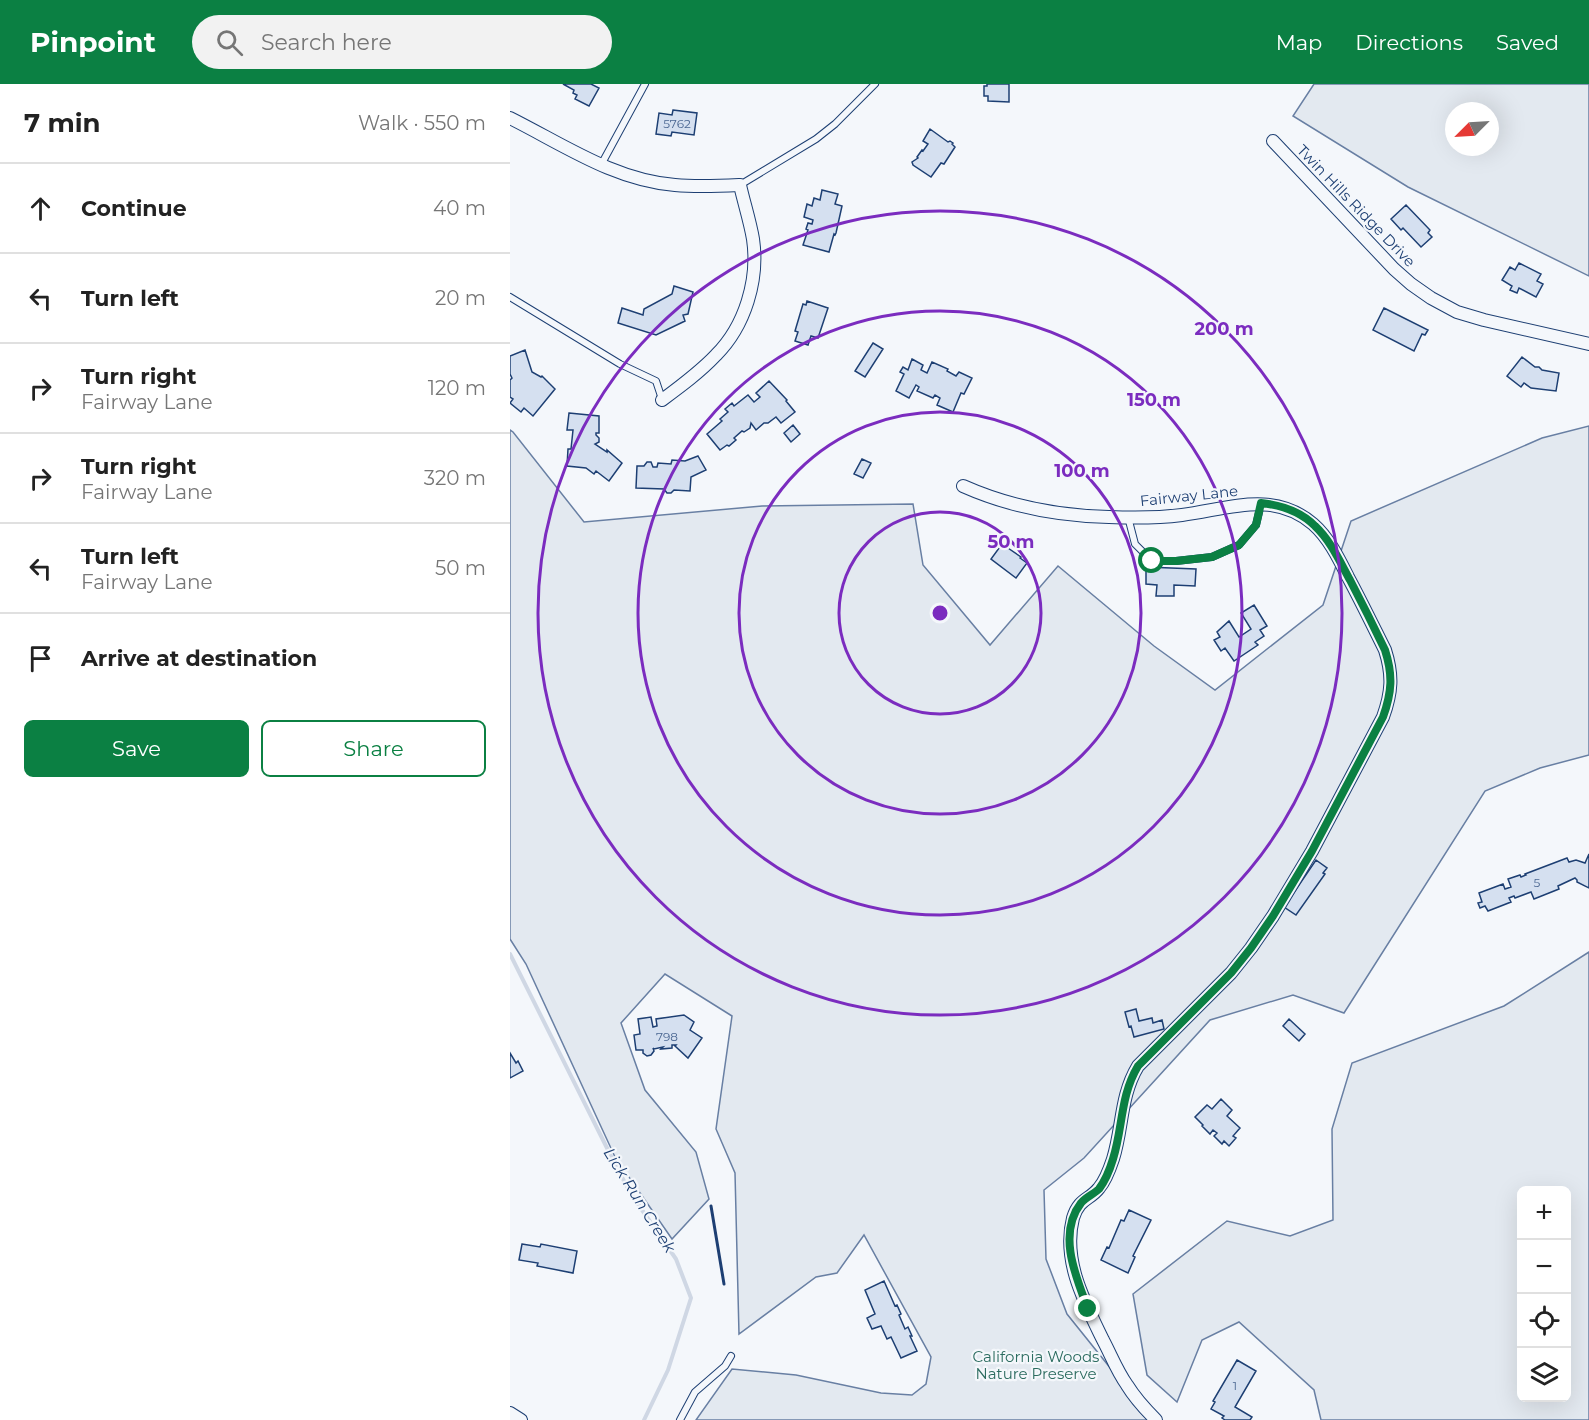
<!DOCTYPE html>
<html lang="en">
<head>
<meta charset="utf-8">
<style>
	:root { --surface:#fff; --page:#f2f2f2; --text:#222; --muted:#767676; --line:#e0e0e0; --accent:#0b8043 }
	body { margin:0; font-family:Montserrat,sans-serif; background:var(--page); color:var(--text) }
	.controls { position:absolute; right:18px; bottom:18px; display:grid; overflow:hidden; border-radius:9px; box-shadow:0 6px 24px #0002 }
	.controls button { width:54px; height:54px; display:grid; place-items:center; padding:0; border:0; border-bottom:2px solid var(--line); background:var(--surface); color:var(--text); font:30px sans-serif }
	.compass { position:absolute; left:935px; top:18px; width:54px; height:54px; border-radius:50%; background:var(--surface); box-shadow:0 6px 24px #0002; rotate:246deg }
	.stop { position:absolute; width:18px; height:18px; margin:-14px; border:4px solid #0b8043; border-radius:50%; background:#fff }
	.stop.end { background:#0b8043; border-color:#fff; box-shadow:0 2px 6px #0008 }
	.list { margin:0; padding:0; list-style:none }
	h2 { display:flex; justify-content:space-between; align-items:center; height:78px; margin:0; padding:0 24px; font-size:26px }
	h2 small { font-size:20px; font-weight:400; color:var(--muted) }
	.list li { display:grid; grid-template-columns:39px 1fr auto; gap:18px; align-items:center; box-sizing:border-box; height:90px; padding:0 24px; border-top:2px solid var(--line) }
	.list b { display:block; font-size:22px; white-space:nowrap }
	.list p { margin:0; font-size:20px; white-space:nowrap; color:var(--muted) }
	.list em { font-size:20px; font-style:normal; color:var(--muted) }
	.actions { display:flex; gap:12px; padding:18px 24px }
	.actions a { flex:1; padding:14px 0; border:2px solid var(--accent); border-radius:9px; text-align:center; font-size:21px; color:var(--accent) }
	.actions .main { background:var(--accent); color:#fff }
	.icon { flex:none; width:33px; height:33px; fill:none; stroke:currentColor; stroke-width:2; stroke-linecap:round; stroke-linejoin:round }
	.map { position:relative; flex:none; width:1079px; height:1336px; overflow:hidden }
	header { display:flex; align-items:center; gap:36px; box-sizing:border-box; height:84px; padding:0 30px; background:var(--accent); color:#fff }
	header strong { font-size:28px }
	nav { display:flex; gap:33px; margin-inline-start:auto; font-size:21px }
	.search { width:420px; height:54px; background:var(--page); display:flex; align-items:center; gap:15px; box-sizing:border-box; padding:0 21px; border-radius:33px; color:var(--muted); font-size:22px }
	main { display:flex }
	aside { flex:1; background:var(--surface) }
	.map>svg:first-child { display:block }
	.green { fill:#e3e9f0; stroke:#687fa3; stroke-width:1.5; fill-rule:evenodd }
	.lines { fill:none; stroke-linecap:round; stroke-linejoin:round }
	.stream { stroke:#cfd7e4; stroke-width:4 }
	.building { fill:#d5e0f0; stroke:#1d3f73; stroke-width:1.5 }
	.lane-casing { stroke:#1d3f73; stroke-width:8 }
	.street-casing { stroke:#1d3f73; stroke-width:14 }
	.lane { stroke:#f4f7fb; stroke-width:6 }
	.street { stroke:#f4f7fb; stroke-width:12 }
	.wall { stroke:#1d3f73; stroke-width:3 }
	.route { stroke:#0b8043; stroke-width:8 }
	.ring { fill:none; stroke:#7b2cbf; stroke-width:3 }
	.labels { text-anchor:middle; stroke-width:4.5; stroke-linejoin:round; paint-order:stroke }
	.number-label { font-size:12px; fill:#4b6792 }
	.street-label { font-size:15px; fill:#1d3f73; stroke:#f4f7fb }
	.park-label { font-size:15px; fill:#2c6c60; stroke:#f4f7fb }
	.water-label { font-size:16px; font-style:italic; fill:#1d3f73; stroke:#f4f7fb }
	.centre { fill:#7b2cbf; stroke:#f4f7fb; stroke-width:3 }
	.ring-label { font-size:18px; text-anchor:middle; font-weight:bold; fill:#7b2cbf; stroke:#f4f7fb; stroke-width:4.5; stroke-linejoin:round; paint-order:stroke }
</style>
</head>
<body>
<header>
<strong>Pinpoint</strong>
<div class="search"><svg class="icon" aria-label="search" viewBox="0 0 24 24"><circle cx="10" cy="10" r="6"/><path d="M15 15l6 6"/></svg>Search here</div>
<nav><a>Map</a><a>Directions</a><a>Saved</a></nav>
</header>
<main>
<aside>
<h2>7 min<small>Walk · 550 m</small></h2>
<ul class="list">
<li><svg class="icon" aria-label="ahead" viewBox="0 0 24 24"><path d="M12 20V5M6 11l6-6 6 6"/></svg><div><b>Continue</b></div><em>40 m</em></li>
<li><svg class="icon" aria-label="left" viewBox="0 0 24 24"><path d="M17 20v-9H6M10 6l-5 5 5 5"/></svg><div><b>Turn left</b></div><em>20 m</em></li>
<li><svg class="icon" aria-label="right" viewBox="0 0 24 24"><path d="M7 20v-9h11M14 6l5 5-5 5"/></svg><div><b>Turn right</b><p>Fairway Lane</p></div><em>120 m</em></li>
<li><svg class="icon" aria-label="right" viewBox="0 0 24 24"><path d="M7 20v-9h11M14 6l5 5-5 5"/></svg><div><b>Turn right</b><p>Fairway Lane</p></div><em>320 m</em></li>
<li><svg class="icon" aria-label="left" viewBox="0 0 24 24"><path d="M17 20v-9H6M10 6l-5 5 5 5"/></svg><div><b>Turn left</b><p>Fairway Lane</p></div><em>50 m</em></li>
<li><svg class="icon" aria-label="arrive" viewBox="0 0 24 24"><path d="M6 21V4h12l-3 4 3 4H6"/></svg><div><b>Arrive at destination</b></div></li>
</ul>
<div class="actions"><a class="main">Save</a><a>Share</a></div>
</aside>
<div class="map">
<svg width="1079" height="1336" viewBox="0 0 1079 1336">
	<rect width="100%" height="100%" fill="#f4f7fb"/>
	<path class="green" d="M804 0H1079V192L898 103 783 32ZM944 27H980V63H944Z
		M1079 342V671L1030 684 975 707 834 929 783 911 700 936 574 1074 534 1106 536 1175 557 1230 642 1336H186L222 1285 286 1291 371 1309 402 1311 416 1300 421 1273 354 1151 327 1189 306 1193 229 1250 225 1089 206 1045 222 932 155 890 111 939 135 1006 186 1068 199 1115 162 1155 105 1073 16 880 0 855V346L3 348 74 438 252 422 403 420 413 481 480 561 548 482 644 562 705 606 813 521 841 437 1032 354Z
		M1079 868V1336H811L804 1306 729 1238 692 1256 667 1318 637 1291 623 1210 717 1137 780 1152 823 1136 822 1045 842 979 994 922ZM1056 1106V1314H1011V1106Z"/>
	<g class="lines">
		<path class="stream" d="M0 870 109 1088 123 1113 166 1175 181 1214 158 1286 134 1336"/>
	</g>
	<path class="building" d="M53 0H81L89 4 79 22 65 15 67 11 63 9 64 6Z
		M477 0H499V18L478 17V12H474V2H477Z
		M163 26 187 29 184 51 162 48 161 52 146 50 149 29 162 31Z
		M420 45 438 58 440 57 443 59 442 60 445 63 434 80 431 79 421 93 403 81 402 78 408 74 407 73 412 66 413 67 418 60 413 57Z
		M312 106 328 110 325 120 332 122 326 149 325 151 324 150 319 168 293 161 298 146 296 145 298 139 302 140 303 136 294 133 297 120 302 122 304 114 310 116Z
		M896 121 920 146 918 149 922 153 911 163 893 144 891 146 881 135Z
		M1009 179 1031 190 1027 197 1033 200 1026 213 1009 204 1007 209 1000 206 1002 202 992 196 1000 183 1005 186Z
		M164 202 183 208 178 230 173 231 175 237 146 251 108 239 112 224 133 231 134 225 162 210Z
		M297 217 318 224 308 254 301 252 298 261 285 257 288 248 285 247 293 220 296 221Z
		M874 224 918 246 915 251 912 250 904 267 863 246Z
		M363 259 373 265 355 293 345 287Z
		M15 266 22 288 31 293 32 292 45 305 23 332 14 324 11 328 0 319 3 315 0 313V296L2 294 0 290V272Z
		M1012 273 1025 283H1029L1032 286 1049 289 1046 307 1021 304 1014 299 1011 303 997 292Z
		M402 275 413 281 411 286 417 289 422 278 438 285 437 287 446 292 449 288 462 294 454 310 451 309 443 328 427 321 430 314 425 311 423 314 407 307 409 303 406 301 399 314 386 307 394 290 390 288 393 283 398 286Z
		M259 297 277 316 276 317 285 328 271 339 266 333 258 339H254L246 346 241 339 240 344 234 348 232 347 224 354 226 356 219 362 217 361 210 366 197 350 212 337 210 335 218 328 215 325 222 319 224 322 238 311 244 318 250 313 246 309Z
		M59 329 89 332V349H86V351L89 354V358L85 360 97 368V366L112 379 99 397 86 387 84 390 76 384 57 382 58 365H61L63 346H57Z
		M283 341 290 350 281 358 274 349Z
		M188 372 196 386 181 393 180 407 164 406 161 409H157L154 405 126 404 127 382H134L137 378H141L143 383H147L148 379 161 380 162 376 175 377Z
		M352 375 361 379 353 394 344 390Z
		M492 460 511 473 510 474 517 479 506 494 481 475Z
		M636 483 686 485 685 502 664 501V512H646L647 501 636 500Z
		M744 521 757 542 750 546 754 552 745 558 748 561 724 577 715 564 711 567 704 556 710 553 707 548 719 537 729 553 741 545 731 529Z
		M1079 770V804L1067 798V796L1065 794 1048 802 1049 805 1024 815 1021 808 1005 814 1004 812 999 814 1001 818 978 827 975 822 970 824 968 819 972 818 969 809 993 800 995 805 1001 803 998 795 1010 791 1011 793 1016 791 1015 790 1057 774 1059 778 1066 776 1075 779Z
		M806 776 817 784 813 789 815 790 786 831 774 823Z
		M626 925 629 937 642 934 643 939 652 936 654 945 624 953 621 942 619 943 615 928Z
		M174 931 184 938 180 946 192 954 178 974 165 962 166 961H162V964L151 965 153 963 144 965 143 964 144 967 141 971 137 972 133 969V966H126L124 951 130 950 128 935 141 933 143 943 147 942 146 935Z
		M779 935 795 950 789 957 773 942Z
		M0 969 6 979 8 977 13 987 0 994Z
		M711 1015 722 1026 717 1032 730 1044 723 1052 726 1054 719 1062 714 1057 712 1060 704 1052 707 1049 703 1046 700 1050 692 1042 693 1041 685 1033 697 1021 702 1025Z
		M619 1126 641 1136 623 1172 625 1173 618 1189 591 1176 597 1163 599 1164 611 1136 614 1137Z
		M12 1160 30 1163 31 1160 67 1167 63 1189 27 1182 28 1179 9 1176Z
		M374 1197 385 1222 387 1221 391 1230 389 1231 395 1245 398 1243 402 1252H400L407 1267 391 1274 381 1253 377 1255 371 1242 362 1245 357 1234 365 1230 355 1206Z
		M727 1276 746 1287 725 1323 742 1333 740 1336H715L712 1334 714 1332 701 1325 705 1318 703 1317Z"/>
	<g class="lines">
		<defs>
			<path id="lane" d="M91 81 135 0
				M230 101 306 55 325 40 365 0
				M0 213 110 280 146 297 152 315
				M618 433 625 460 642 477H666L702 473 729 461 746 441 751 420
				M170 1336 185 1308 215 1282 221 1272"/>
			<path id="street" d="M0 34C54 61 104 96 165 101 187 103 208 102 230 101 234 119 240 137 243 155 249 196 235 242 206 271 190 288 171 302 152 316
				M763 57 884 185 901 200 921 214 947 228 974 236 1079 260
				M453 402C498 422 550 432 599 433 623 434 648 434 672 431 719 425 763 406 803 440 819 454 829 475 838 493 851 517 863 542 875 566 883 591 882 608 873 633L802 767 763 832 741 864 721 889 628 982C610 1012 613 1043 603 1075 600 1084 596 1096 589 1104 580 1116 569 1114 563 1134 552 1177 575 1219 593 1256 601 1271 607 1287 617 1301 625 1314 635 1325 646 1336
				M0 1329 11 1336"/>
		</defs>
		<use href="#lane" class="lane-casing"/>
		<use href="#street" class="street-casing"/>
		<use href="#lane" class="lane"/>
		<use href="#street" class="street"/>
		<path class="wall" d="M201 1122 214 1200"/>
	</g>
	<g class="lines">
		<path class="route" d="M578 1225C566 1193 547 1150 571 1119 576 1113 584 1110 589 1105 595 1097 600 1085 603 1075 613 1044 610 1012 628 982L721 889 741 864 763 832 802 767 873 633C882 608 883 591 875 566 864 543 852 519 840 496 830 478 821 457 805 442 791 428 771 421 751 419L746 441 729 461 702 473 666 477H642"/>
	</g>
	<g class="ring">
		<circle cx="430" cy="529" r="101"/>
		<circle cx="430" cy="529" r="201"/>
		<circle cx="430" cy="529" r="302"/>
		<circle cx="430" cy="529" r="402"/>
	</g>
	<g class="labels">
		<g class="number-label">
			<text x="167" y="44">5762</text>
			<text x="1027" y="803">5</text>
			<text x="157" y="957">798</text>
			<text x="725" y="1306">1</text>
		</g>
		<g class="street-label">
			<text transform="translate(846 122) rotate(46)" y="5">Twin Hills Ridge Drive</text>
			<text transform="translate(679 412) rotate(-6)" y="5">Fairway Lane</text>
		</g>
		<g class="park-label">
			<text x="526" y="1278">California Woods<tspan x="526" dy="17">Nature Preserve</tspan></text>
		</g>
		<g class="water-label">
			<text transform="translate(130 1116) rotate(58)" y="6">Lick Run Creek</text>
		</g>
	</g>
	<circle cx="430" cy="529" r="9" class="centre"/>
	<g class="ring-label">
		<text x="714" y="251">200 m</text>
		<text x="644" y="322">150 m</text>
		<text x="572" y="393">100 m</text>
		<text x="501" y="464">50 m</text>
	</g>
</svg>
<div class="controls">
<button>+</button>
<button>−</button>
<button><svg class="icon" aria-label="locate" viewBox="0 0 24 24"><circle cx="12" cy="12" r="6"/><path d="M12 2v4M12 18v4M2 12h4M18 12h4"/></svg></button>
<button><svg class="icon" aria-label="layers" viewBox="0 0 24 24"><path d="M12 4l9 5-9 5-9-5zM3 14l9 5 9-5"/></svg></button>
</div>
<svg class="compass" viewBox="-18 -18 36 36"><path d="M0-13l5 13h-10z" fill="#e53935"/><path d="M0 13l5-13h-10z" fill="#767676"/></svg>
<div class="stop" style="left:642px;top:477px"></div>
<div class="stop end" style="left:578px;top:1225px"></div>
</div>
</main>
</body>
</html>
